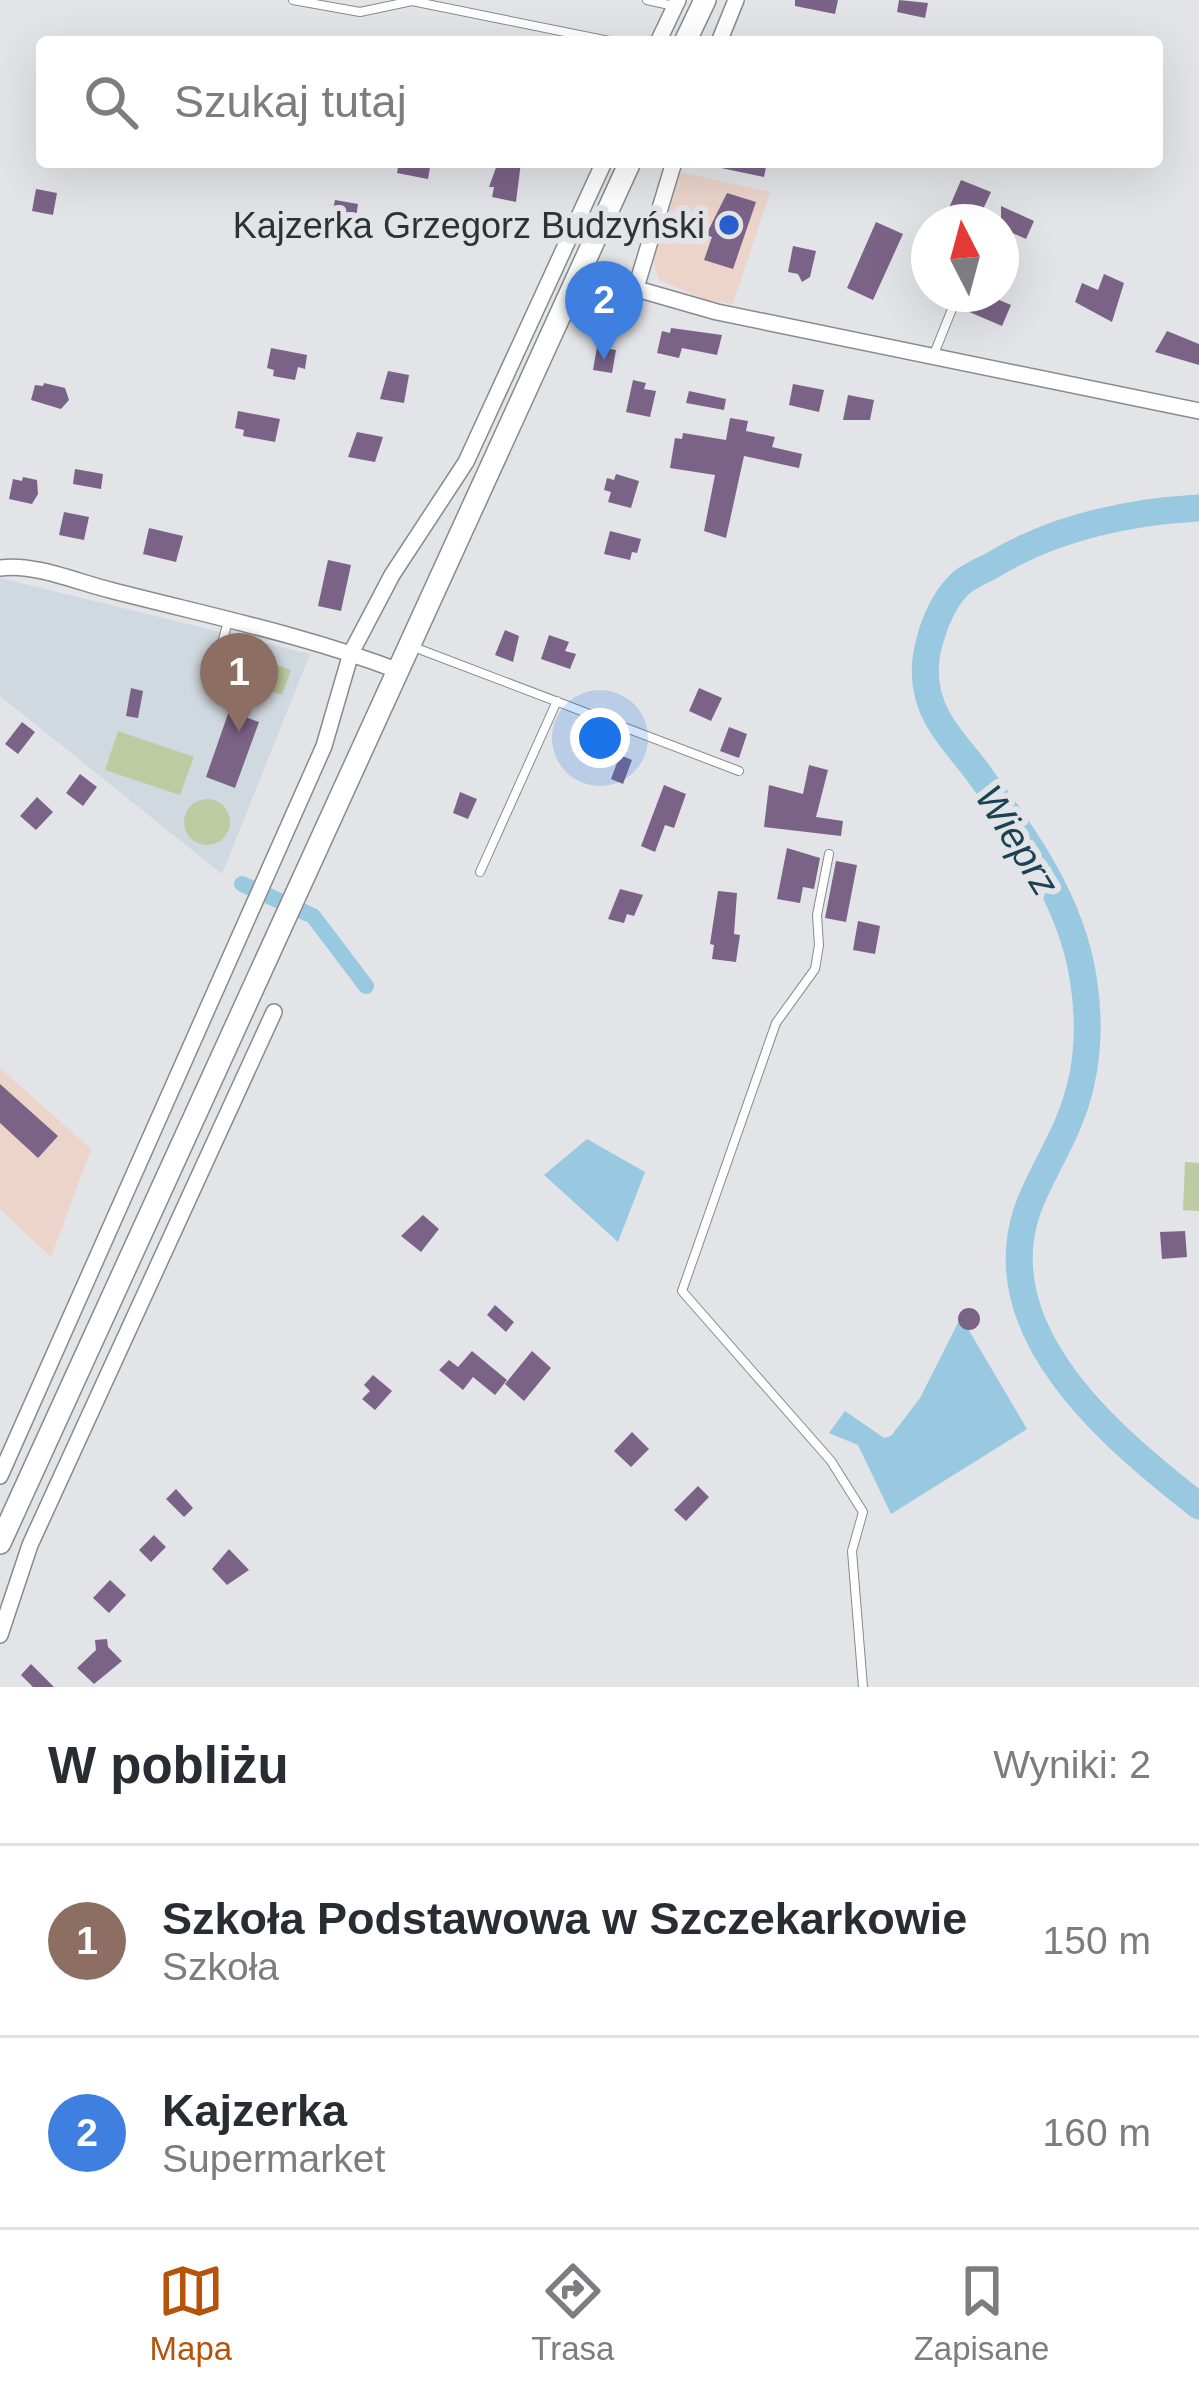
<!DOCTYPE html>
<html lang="pl">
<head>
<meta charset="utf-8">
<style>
	:root { --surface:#fff; --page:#f2f2f3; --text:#2b2b33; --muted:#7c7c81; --line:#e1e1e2; --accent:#b45309 }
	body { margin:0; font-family:Helvetica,sans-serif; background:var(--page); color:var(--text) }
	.compass { position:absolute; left:911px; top:204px; width:108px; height:108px; border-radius:50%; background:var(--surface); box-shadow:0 12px 48px #0002; rotate:354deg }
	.you { position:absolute; left:600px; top:738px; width:42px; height:42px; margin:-30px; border:9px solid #fff; border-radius:50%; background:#1a73e8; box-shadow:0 0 0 18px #1a73e833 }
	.badge { display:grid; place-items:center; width:78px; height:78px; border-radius:50%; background:var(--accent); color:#fff; font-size:39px; font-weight:700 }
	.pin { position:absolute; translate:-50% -99px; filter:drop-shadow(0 3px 6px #0008) }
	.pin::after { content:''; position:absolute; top:63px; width:42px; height:36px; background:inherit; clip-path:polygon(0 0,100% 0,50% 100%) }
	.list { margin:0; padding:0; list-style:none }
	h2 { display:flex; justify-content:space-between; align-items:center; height:156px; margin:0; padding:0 48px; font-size:51px }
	h2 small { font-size:39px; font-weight:400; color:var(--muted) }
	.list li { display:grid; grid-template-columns:78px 1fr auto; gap:36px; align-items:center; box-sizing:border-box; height:192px; padding:0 48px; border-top:3px solid var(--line) }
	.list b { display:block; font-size:45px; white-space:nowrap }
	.list p { margin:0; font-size:39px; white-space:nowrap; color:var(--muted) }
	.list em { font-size:39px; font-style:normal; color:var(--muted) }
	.icon { flex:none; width:66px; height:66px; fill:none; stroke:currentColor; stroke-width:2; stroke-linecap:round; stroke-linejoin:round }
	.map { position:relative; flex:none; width:1199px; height:1687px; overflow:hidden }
	.search { position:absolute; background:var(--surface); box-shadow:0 12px 48px #0002; left:36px; right:36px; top:36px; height:132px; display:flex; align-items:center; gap:30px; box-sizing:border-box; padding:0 42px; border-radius:12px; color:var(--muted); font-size:45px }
	.sheet { height:540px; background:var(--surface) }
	nav { display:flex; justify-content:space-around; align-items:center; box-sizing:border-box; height:168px; border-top:3px solid var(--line); background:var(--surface); font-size:33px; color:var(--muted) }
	nav a { display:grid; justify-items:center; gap:6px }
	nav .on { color:var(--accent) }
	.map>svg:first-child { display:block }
	.commercial { fill:#ecd4ca }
	.built { fill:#d1d9e0 }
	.green { fill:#bccba1 }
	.water { fill:#98c9e1 }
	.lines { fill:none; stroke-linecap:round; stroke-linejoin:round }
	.canal { stroke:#98c9e1; stroke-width:16 }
	.river { stroke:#98c9e1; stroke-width:27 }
	.building { fill:#7b6387 }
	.lane-casing { stroke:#888a8d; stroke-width:10 }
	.street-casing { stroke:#888a8d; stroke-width:18 }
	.secondary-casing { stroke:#888a8d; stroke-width:24 }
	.lane { stroke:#fff; stroke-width:8 }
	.street { stroke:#fff; stroke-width:15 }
	.secondary { stroke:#fff; stroke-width:21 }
	.poi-dot { fill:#295fcd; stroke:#e2e4e7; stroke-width:4.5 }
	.labels { text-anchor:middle; stroke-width:12; stroke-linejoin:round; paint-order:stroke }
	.poi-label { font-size:36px; fill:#303132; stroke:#e2e4e7; text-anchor:end }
	.water-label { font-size:39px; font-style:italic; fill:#194254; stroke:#e2e4e7 }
</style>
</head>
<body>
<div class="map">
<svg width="1199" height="1687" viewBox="0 0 1199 1687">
	<rect width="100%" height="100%" fill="#e2e4e7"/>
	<path class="commercial" d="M681 172 770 192 733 304 707 300 659 280 653 259Z
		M0 1068 91 1149 51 1257 0 1209Z"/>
	<path class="built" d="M0 578 310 654 222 874 0 696Z"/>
	<path class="green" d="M257 658 291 670 282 695 249 684Z
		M118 731 194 757 180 795 105 770Z
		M184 822a23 23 0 1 1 46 0a23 23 0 1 1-46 0Z
		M1185 1162 1199 1163V1211L1183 1210Z"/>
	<path class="water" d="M587 1139 645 1172 618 1242 544 1175Z
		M961 1317 1027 1429 891 1514 858 1445 829 1433 845 1411 884 1438 891 1436 920 1398Z"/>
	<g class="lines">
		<path class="canal" d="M242 884 313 916 366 986"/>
		<path class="river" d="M1199 508C1127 512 1053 528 991 566 981 571 967 577 960 584 945 598 935 621 930 640 922 667 924 694 938 719 948 737 963 753 976 770 1023 835 1070 897 1083 977 1091 1025 1088 1076 1069 1121 1057 1151 1038 1180 1027 1211 986 1335 1115 1440 1199 1506"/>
	</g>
	<path class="building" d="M795 0H838L835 14 795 6Z
		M899 0 928 3 925 18 897 12Z
		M399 162H431L428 179 397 173Z
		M498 162H521L516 202 492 197 494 187H489Z
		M721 162H767L764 177 721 168Z
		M961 180 991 192 978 220 949 208Z
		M36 189 57 193 53 215 32 211Z
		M727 193 756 202 733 269 704 260 712 237 706 235Z
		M335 200 358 204 355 224 331 219Z
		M1001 206 1034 221 1026 239 1001 228Z
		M876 222 903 234 873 300 847 288Z
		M793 246 816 251 810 277 802 282 798 274 788 272Z
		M1104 274 1124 283 1112 322 1075 302 1082 283 1098 290Z
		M974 294H999L997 299 1011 305 1002 326 967 311Z
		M671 328 722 335 717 355 682 348 679 358 657 353 662 331 670 333Z
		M1167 331 1199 344V365L1155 352Z
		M597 347 616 350 612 373 593 370Z
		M271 348 307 355 305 369 298 367 295 380 273 376 274 370 267 368Z
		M388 371 409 375 404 403 380 399Z
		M633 380 646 383 644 389 656 391 650 417 626 412Z
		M44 383 65 388 69 400 61 409 31 400 35 385 43 386Z
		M793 384 824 390 819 412 789 405Z
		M689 391 726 399 724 410 686 403Z
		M848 395 874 400 870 420H843Z
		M238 411 280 419 275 442 243 436 244 430 235 428Z
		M730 418 748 421 746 431 775 437 772 447 802 454 799 468 744 456 726 538 704 531 715 475 670 468 675 438 682 439 683 433 726 440Z
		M357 432 383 437 375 462 348 457Z
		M75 469 103 474 101 489 73 484Z
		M616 474 639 481 631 508 608 502 611 492 604 490 607 478 614 480Z
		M23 477 37 480 38 494 32 504 9 499 13 479 22 481Z
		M64 512 89 517 84 540 59 535Z
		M149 528 183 536 176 562 143 554Z
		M610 531 641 539 637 553 632 552 630 560 604 554Z
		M328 560 351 565 341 611 318 606Z
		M505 630 519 636 513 662 495 655Z
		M549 635 569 642 565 651 576 654 570 669 541 659Z
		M131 688 143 691 138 718 126 716Z
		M699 688 722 698 711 721 689 711Z
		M229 711 259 722 235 788 206 777Z
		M22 722 35 732 18 754 5 744Z
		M729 727 747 734 739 758 720 751Z
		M620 755 632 760 623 784 611 779Z
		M809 765 828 770 816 817 843 821 841 836 764 827 769 785 803 794Z
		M80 774 97 787 83 806 66 793Z
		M664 785 686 794 674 828 665 825 655 852 641 846Z
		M460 792 477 799 468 819 453 813Z
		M37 797 53 812 36 830 20 816Z
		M787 848 820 858 814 889 803 887 800 903 777 899Z
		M836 861 857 865 846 922 825 918Z
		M620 889 643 895 634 916 627 914 624 923 608 919Z
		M718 891 737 893 734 934 740 935 736 962 712 959 714 945 710 944Z
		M858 921 880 926 875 954 853 950Z
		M0 1084 58 1136 38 1158 0 1123Z
		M423 1215 439 1229 421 1252 401 1236Z
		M1185 1231 1187 1257 1162 1259 1160 1232Z
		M495 1305 514 1322 506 1332 487 1315Z
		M958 1319a11 11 0 1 1 22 0a11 11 0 1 1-22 0Z
		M472 1351 507 1380 495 1395 473 1377 463 1390 439 1370 449 1360 458 1367Z
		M532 1351 551 1368 524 1401 505 1384Z
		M373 1375 392 1391 375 1410 362 1399 370 1391 364 1385Z
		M632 1432 649 1449 631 1467 614 1451Z
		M698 1486 709 1497 686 1521 674 1510Z
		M176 1489 193 1508 184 1517 166 1499Z
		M154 1535 166 1547 151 1562 139 1550Z
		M229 1549 249 1570 227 1585 212 1569Z
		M110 1580 126 1595 109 1613 93 1598Z
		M107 1639 108 1647 122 1661 94 1684 77 1668 96 1650 95 1640Z
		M31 1664 54 1687H33L21 1675Z"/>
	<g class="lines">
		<defs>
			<path id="lane" d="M293 0 360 12 412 1 614 42
				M647 0 674 6
				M934 354 958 294
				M411 646 739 771
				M210 688 228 621
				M829 854 817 915 819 945 815 969 776 1023 682 1291 831 1461 863 1512 852 1551 863 1687
				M480 872 557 701"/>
			<path id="street" d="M658 42 678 0
				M719 42 736 0
				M581 273 717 312 1199 411
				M635 291 674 162
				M0 568C34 563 77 582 110 590 206 615 305 635 399 671
				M0 1476 324 746 351 653 392 575 466 462 604 162
				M0 1635 30 1545 274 1012"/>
			<path id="secondary" d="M685 42 705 0
				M0 1543 630 162"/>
		</defs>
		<use href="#lane" class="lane-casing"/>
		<use href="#street" class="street-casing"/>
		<use href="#secondary" class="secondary-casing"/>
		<use href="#lane" class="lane"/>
		<use href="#street" class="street"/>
		<use href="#secondary" class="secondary"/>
	</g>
	<circle class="poi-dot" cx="729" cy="225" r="12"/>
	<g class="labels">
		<g class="poi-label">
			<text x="705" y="238">Kajzerka Grzegorz Budzyński</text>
		</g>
		<g class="water-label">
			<text transform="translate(1018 840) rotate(58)" y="14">Wieprz</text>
		</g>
	</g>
</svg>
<svg class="compass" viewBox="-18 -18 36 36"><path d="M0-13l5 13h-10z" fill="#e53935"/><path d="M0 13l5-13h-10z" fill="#7c7c81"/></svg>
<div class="you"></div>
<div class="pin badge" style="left:239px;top:732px;background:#8d6e63">1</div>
<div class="pin badge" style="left:604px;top:360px;background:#3f7fe0">2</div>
<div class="search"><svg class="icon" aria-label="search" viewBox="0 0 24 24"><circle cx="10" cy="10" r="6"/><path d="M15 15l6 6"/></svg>Szukaj tutaj</div>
</div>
<section class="sheet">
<h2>W pobliżu<small>Wyniki: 2</small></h2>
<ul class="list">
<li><span class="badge" style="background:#8d6e63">1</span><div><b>Szkoła Podstawowa w Szczekarkowie</b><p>Szkoła</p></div><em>150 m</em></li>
<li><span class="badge" style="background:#3f7fe0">2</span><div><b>Kajzerka</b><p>Supermarket</p></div><em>160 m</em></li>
</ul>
</section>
<nav>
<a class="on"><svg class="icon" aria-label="map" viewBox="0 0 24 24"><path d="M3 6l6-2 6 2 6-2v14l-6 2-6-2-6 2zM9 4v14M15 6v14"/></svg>Mapa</a>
<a><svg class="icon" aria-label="directions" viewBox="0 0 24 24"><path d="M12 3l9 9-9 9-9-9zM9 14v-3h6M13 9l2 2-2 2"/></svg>Trasa</a>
<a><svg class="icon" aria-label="saved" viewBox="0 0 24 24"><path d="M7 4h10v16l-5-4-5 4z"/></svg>Zapisane</a>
</nav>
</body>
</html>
